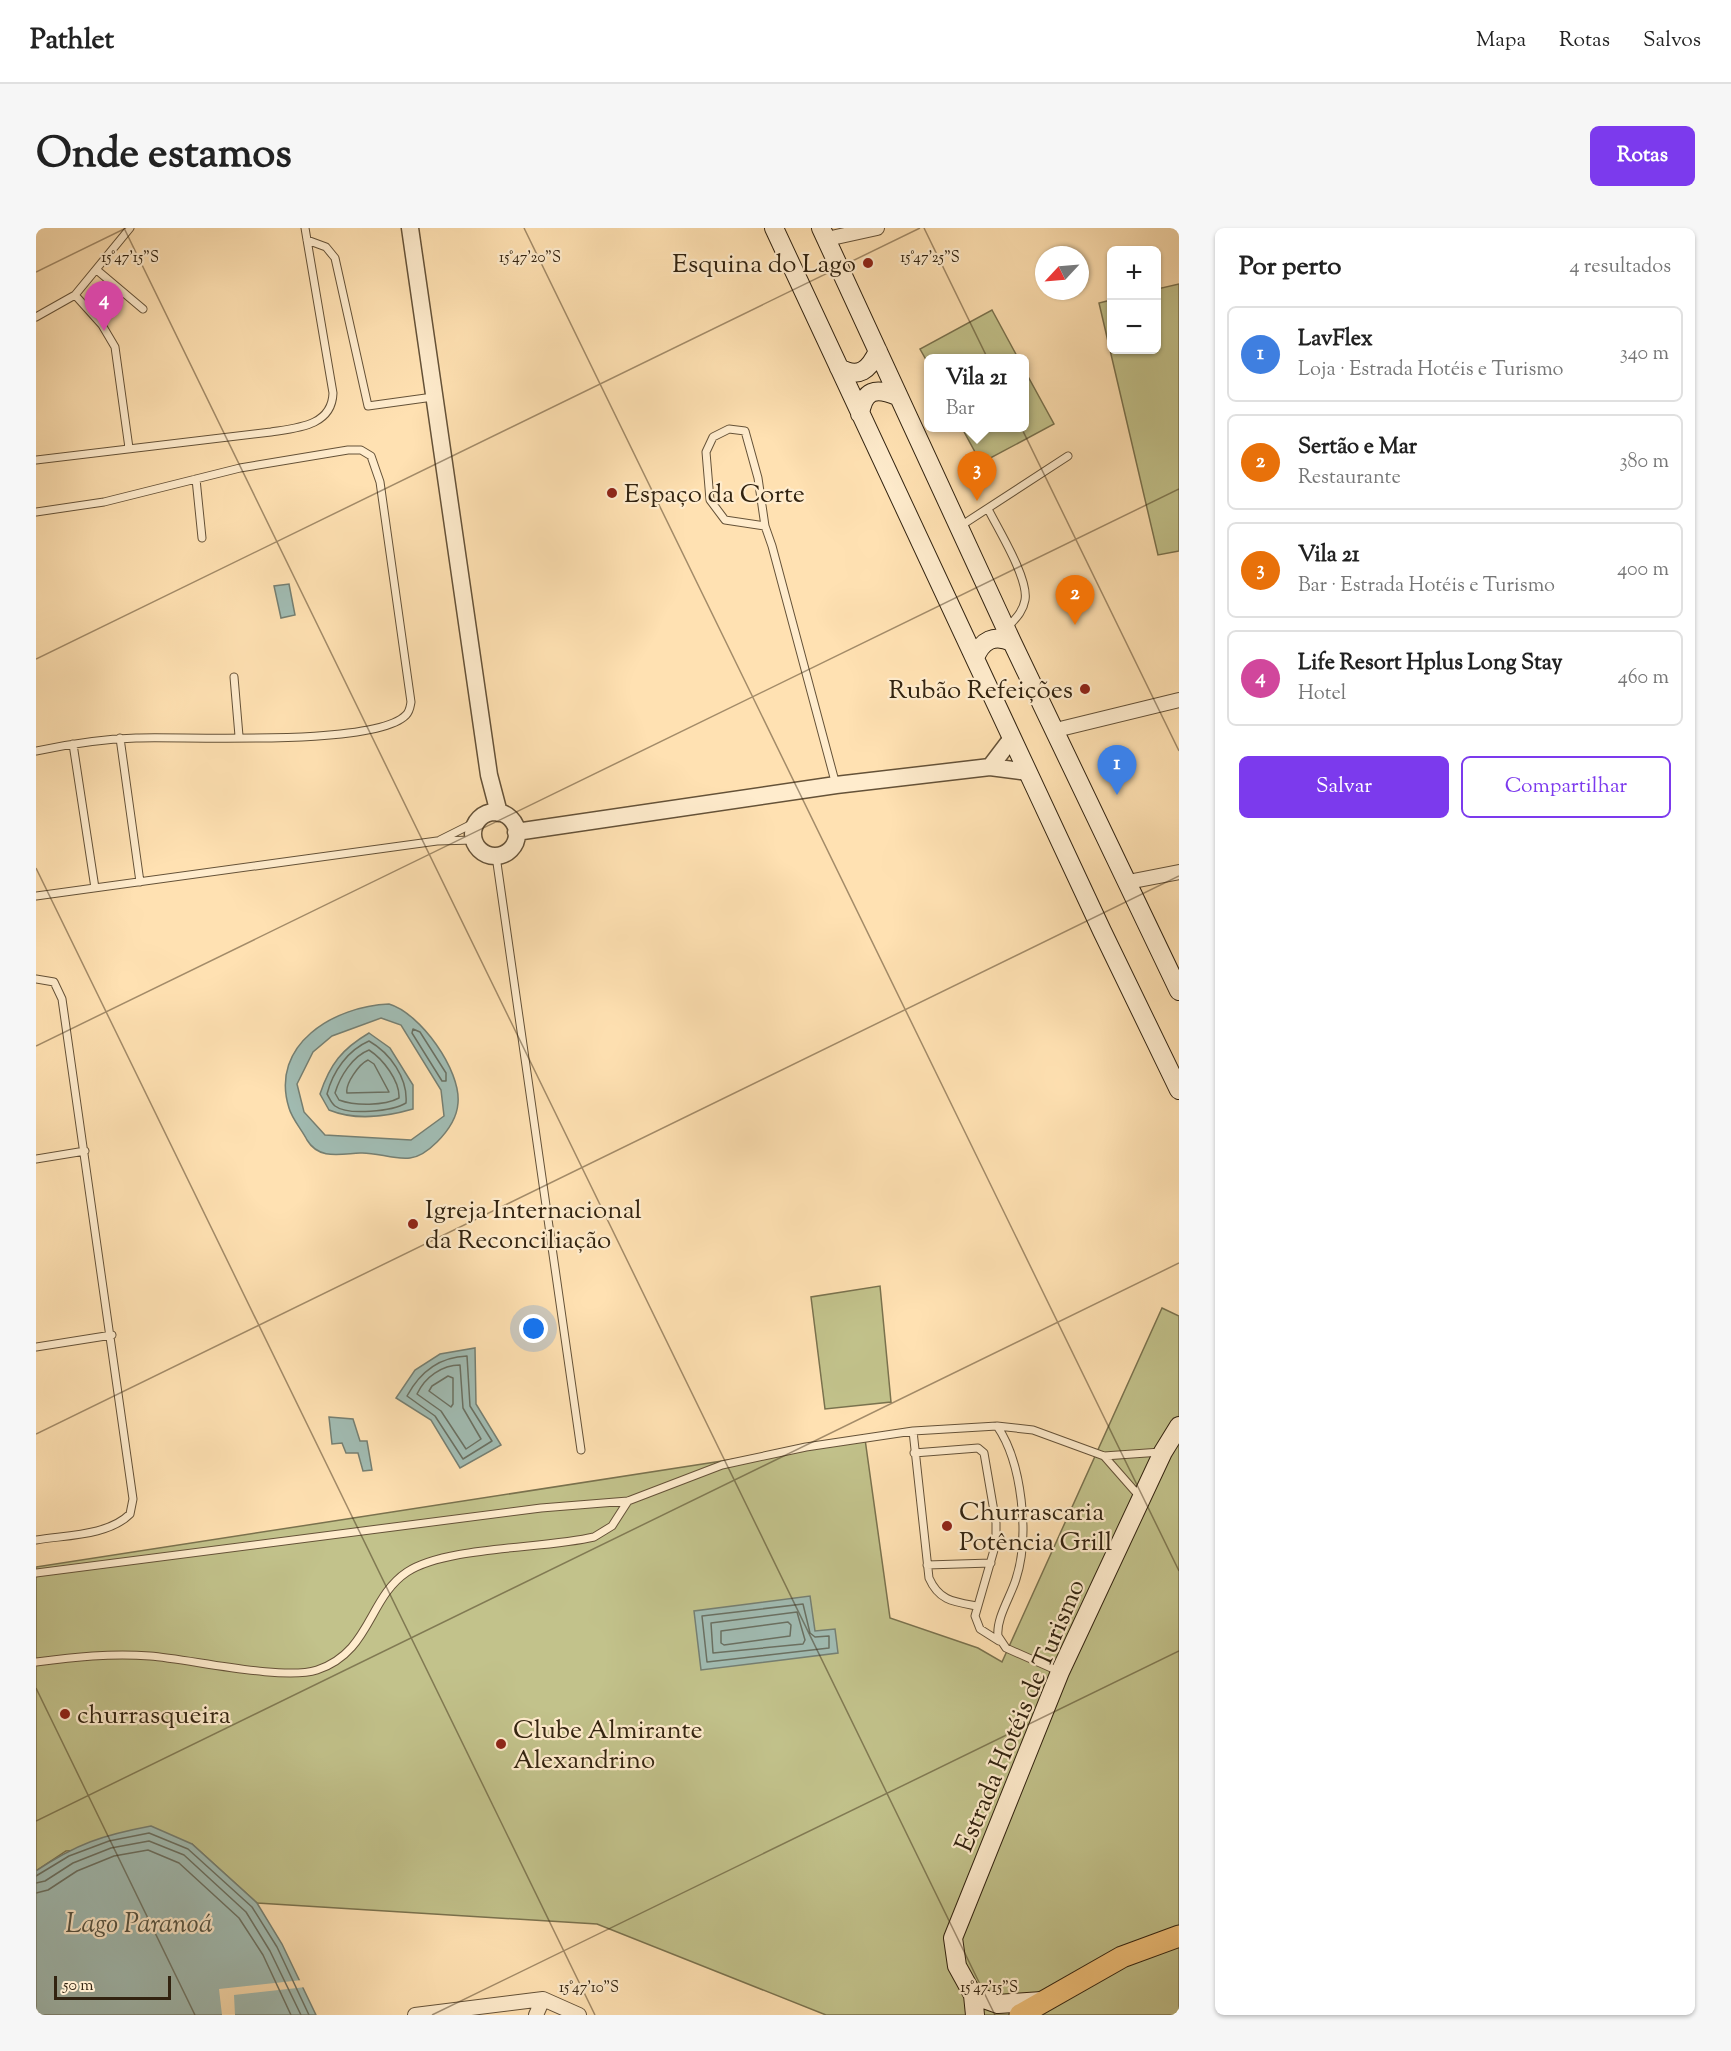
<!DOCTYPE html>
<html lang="pt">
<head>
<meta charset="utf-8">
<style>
	:root { --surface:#fff; --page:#f6f6f6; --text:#222; --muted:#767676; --line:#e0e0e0; --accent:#7c3aed }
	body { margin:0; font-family:"Sorts Mill Goudy",serif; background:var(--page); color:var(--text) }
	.controls { position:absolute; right:18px; top:18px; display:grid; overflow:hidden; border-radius:9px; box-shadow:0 2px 4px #0004 }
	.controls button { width:54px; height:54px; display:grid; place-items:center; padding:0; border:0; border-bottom:2px solid var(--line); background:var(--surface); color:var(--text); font:30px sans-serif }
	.compass { position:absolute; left:999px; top:18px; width:54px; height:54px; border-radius:50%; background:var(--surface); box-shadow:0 2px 4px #0004; rotate:244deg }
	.scale { position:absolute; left:18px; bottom:15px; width:117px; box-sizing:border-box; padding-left:6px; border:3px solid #322310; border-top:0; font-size:16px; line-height:21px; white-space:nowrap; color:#322310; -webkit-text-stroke:4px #ffeccd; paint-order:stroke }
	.you { position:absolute; left:498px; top:1101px; width:21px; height:21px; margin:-15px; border:4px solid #fff; border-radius:50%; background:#1a73e8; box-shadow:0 0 0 9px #1a73e833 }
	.badge { display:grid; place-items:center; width:39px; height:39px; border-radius:50%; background:var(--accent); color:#fff; font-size:20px; font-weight:700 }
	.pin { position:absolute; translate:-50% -50px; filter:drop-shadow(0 2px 3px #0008) }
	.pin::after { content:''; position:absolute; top:32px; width:21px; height:18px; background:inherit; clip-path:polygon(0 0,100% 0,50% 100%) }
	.popup { position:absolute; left:888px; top:126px; width:105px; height:78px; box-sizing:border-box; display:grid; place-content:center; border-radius:9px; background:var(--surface); filter:drop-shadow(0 2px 4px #0005); font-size:20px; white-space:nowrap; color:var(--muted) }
	.popup b { font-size:22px; color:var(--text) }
	.popup::after { content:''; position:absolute; left:50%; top:100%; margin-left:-12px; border:12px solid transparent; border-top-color:var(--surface) }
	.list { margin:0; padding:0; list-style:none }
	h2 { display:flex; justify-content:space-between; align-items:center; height:78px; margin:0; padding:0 24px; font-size:26px }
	h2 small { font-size:20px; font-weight:400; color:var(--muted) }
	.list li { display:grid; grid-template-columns:39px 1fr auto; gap:18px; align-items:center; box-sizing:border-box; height:96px; margin:0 12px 12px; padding:0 12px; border:2px solid var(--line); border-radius:9px }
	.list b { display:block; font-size:22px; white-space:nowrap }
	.list p { margin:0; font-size:20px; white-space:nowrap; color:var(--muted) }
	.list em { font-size:20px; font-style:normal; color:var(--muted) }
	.actions { display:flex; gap:12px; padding:18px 24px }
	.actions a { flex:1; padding:14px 0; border:2px solid var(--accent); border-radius:9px; text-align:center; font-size:21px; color:var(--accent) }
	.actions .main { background:var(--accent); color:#fff }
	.map { position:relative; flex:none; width:1143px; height:1787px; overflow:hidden; border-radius:9px }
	header { display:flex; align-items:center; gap:36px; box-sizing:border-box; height:84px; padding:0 30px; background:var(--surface); border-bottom:2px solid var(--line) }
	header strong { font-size:28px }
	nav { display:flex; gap:33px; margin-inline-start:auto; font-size:21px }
	.intro { display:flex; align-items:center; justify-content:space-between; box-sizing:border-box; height:144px; padding:0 36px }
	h1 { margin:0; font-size:42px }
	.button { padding:15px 27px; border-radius:9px; background:var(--accent); color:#fff; font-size:21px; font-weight:700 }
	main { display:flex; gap:36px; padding:0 36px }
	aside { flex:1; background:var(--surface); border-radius:9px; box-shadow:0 2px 4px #0004 }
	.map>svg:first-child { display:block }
	.green { fill:#c2c28b; stroke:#7a724e; stroke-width:1.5 }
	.water { fill:#a1bcb3; stroke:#757f72; stroke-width:1.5; fill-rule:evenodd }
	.pier { fill:#ffe1b2 }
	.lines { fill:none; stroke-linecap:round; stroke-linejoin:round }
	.shore { stroke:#6a7062; stroke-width:1.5 }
	.service-casing { stroke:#655238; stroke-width:9 }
	.minor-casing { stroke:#655238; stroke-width:16 }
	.tertiary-casing { stroke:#655238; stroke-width:19 }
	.secondary-casing { stroke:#322310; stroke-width:20 }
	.trunk-casing { stroke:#322310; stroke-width:23 }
	.service { stroke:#ffeccd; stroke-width:7 }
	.minor { stroke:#ffeccd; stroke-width:14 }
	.tertiary { stroke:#ffeccd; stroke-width:16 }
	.secondary { stroke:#ffeccd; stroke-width:18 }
	.trunk { stroke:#f0c079; stroke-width:21 }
	.ticks { fill:none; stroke:#322310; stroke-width:1.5; stroke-opacity:0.45 }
	.poi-dot { fill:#8f2418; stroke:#ffeccd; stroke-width:2 }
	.labels { text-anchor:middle; stroke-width:4.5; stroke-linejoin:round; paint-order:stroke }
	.poi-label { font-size:26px; fill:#322310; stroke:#ffeccd; text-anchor:start }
	.street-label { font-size:26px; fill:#322310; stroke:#ffeccd }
	.water-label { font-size:27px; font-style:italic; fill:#535141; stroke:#ffeccd }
	.ticks-label { font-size:15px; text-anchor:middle; fill:#322310; stroke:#ffeccd; stroke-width:4.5; stroke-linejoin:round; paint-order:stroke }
</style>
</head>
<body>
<header>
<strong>Pathlet</strong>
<nav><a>Mapa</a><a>Rotas</a><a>Salvos</a></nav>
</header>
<div class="intro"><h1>Onde estamos</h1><a class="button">Rotas</a></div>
<main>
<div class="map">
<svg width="1143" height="1787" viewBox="0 0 1143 1787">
	<rect width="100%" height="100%" fill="#ffe1b2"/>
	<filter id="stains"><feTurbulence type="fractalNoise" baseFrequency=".00333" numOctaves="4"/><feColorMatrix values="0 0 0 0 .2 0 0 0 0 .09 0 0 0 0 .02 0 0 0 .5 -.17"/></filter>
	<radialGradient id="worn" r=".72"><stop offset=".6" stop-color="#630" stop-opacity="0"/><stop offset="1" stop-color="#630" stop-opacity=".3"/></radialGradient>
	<path class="green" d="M1143 56V323L1122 327 1063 75 1075 72 1076 122H1120L1121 61Z
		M956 82 982 130H893V137L884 121Z
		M989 143 1018 196 945 235 926 200H989Z
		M844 1058 855 1174 789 1181 775 1069Z
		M1126 1080 1143 1088V1787H790L561 1696 221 1675 156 1616 30 1623 0 1643V1339L829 1211 854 1390 942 1420 966 1434Z"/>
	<path class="water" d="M253 356 259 387 245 390 238 358Z
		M353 776C384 785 425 842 422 875 421 890 411 904 401 914 394 921 384 929 374 930 358 932 340 924 324 925 304 926 283 932 271 912 266 902 256 891 253 880 233 816 299 778 353 776ZM345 790 365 797 405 862 408 888 375 912 289 907 268 884 261 856 277 824 296 808Z
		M333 805 354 820 377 857V881C349 889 320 893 293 882L284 866C294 836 306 821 333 805Z
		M439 1120 440 1176 465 1217 424 1240 395 1192 360 1170 379 1142 404 1126Z
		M293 1189 317 1191 324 1213H331L336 1242 327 1243 322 1225H310L306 1215 296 1216Z
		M774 1368 779 1403 799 1401 802 1425 665 1442 658 1383Z
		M115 1598 156 1616 221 1675 246 1716 280 1787H0V1643C40 1616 67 1607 115 1598Z"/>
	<path class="pier" d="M266 1752 270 1759 198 1767 199 1787H186L183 1761Z"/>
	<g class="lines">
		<path class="shore" d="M377 801 384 804 410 845V853H406L376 805Z
			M333 813C354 825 372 850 370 875 357 883 312 888 299 878 295 875 293 869 291 866 297 843 312 822 333 813Z
			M333 822C347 831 364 853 363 870 348 878 319 878 303 872L299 865C304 848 317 828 333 822Z
			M332 832 338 836 353 864 311 865C309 856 323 836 332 832Z
			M431 1128 434 1178 456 1213 427 1231 399 1188 371 1168C384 1144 403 1129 431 1128Z
			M424 1137 427 1180 445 1211 430 1221 405 1183 381 1166C389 1149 406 1137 424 1137Z
			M412 1148 417 1150V1176L415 1179 393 1163 396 1158Z
			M767 1376 774 1405 779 1409 793 1408V1420L671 1434 666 1388Z
			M761 1384 769 1412 767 1416 677 1425 675 1395Z
			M752 1394 755 1397 754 1408 688 1417 685 1415V1403Z
			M0 1648 33 1628 73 1613 113 1605 152 1621 216 1679 241 1719 273 1787
			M0 1655 9 1653 37 1635 75 1620 113 1613 148 1627 210 1684 234 1723 265 1787
			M0 1665 12 1662 41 1643 78 1628 112 1622 143 1635 203 1690 227 1727 255 1787"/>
		<defs>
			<path id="service" d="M271 12 290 19 299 30 332 178 397 169
				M62 43 107 81
				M39 67 66 97 79 119 93 220
				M0 89 39 67 94 0
				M0 232 235 204C261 200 296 198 297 165L269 0
				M160 251 166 310
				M952 281C962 301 993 351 989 372 987 384 979 391 972 399
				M0 284 68 274 204 240 312 222H325L335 228 344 254 375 474C374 479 374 483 370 487 339 519 149 508 100 510 66 511 33 516 0 523
				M729 298 689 292 674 272 670 224 677 209 693 201 709 203 722 250 729 298 736 318 800 557
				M923 299 1032 228
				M198 449 203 508
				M84 510 104 654
				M37 516 59 660
				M404 612 440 594
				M460 628 545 1222
				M0 668 401 613 438 612
				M0 751 18 754 26 771 97 1271 94 1286C72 1308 29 1307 0 1312
				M0 931 49 923
				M0 1119 76 1107
				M961 1198 997 1202 1068 1228 1125 1224
				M877 1203 893 1350C903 1373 918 1374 941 1378
				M878 1225 942 1220 948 1225 960 1295V1315L939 1388 944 1401 963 1413
				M1068 1228 1104 1269
				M891 1337 955 1335
				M0 1345 505 1280 592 1273 686 1237 770 1219 877 1203 961 1198C986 1234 994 1308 980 1351 975 1368 960 1390 962 1408L970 1420 1022 1443
				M0 1434C38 1429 75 1425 114 1428 154 1431 246 1453 281 1442 335 1424 332 1370 371 1344 411 1318 508 1321 558 1309L576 1298 592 1273"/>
			<path id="minor" d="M791 11 841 0
				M1020 502 1143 472
				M1092 654 1143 644
				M379 1787 507 1771
				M500 1787 507 1771 543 1787"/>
			<path id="tertiary" d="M374 0 453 547 463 585
				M954 539 976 510
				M437 606a22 22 0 1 1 44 0a22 22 0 1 1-44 0Z
				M480 604 800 557 954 539 992 544"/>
			<path id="secondary" d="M738 0 1066 703 1143 862
				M785 0 976 414 1143 763
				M803 140C823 151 833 142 842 123
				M824 186C828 162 839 159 861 168
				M939 430C946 412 958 406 976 414
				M937 1767 962 1776 1006 1773
				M939 1787 937 1767 921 1738 917 1710 1024 1444 1127 1224 1143 1198"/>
			<path id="trunk" d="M984 1787 1086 1729 1143 1708"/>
		</defs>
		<use href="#service" class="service-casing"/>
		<use href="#minor" class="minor-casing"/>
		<use href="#tertiary" class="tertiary-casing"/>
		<use href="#secondary" class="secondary-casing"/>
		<use href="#trunk" class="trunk-casing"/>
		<use href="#service" class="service"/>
		<use href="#minor" class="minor"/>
		<use href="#tertiary" class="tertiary"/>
		<use href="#secondary" class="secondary"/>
		<use href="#trunk" class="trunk"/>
	</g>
	<path class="ticks" d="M88 0 959 1787M488 0 1143 1343M888 0 1143 523M0 44 90 0M0 431 884 0M0 640 559 1787M0 818 1143 261M0 1206 1143 648M0 1460 159 1787M0 1593 1143 1035M396 1787 1143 1423"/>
	<g class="poi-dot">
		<circle cx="832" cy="35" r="6"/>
		<circle cx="576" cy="265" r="6"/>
		<circle cx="1049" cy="461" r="6"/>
		<circle cx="377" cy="996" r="6"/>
		<circle cx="911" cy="1298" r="6"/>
		<circle cx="29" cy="1486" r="6"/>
		<circle cx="465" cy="1516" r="6"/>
	</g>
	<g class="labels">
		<g class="poi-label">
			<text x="820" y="44" text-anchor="end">Esquina do Lago</text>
			<text x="588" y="274">Espaço da Corte</text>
			<text x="1037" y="470" text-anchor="end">Rubão Refeições</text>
			<text x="389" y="990">Igreja Internacional<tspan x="389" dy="30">da Reconciliação</tspan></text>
			<text x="923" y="1292">Churrascaria<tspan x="923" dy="30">Potência Grill</tspan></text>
			<text x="41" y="1495">churrasqueira</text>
			<text x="477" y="1510">Clube Almirante<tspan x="477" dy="30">Alexandrino</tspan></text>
		</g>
		<g class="street-label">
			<text transform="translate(983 1487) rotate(-67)" y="9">Estrada Hotéis de Turismo</text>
		</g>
		<g class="water-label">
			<text x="103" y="1704">Lago Paranoá</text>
		</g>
	</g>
	<g class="ticks-label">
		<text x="94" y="34">15°47'15"S</text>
		<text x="494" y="34">15°47'20"S</text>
		<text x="894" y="34">15°47'25"S</text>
		<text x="553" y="1764">15°47'10"S</text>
		<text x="953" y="1764">15°47'15"S</text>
	</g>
	<rect width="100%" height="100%" filter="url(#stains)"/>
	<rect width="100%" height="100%" fill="url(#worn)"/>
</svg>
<div class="controls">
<button>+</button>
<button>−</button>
</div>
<svg class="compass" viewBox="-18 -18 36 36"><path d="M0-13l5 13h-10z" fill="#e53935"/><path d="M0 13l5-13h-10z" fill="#767676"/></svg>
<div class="scale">50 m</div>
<div class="you"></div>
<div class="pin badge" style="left:1081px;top:567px;background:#3f7fe0">1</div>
<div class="pin badge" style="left:1039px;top:397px;background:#e8710a">2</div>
<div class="pin badge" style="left:941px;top:273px;background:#e8710a">3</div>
<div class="popup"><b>Vila 21</b>Bar</div>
<div class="pin badge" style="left:68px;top:103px;background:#d1479c">4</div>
</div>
<aside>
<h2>Por perto<small>4 resultados</small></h2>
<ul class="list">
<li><span class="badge" style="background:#3f7fe0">1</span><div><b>LavFlex</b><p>Loja · Estrada Hotéis e Turismo</p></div><em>340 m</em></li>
<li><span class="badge" style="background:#e8710a">2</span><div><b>Sertão e Mar</b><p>Restaurante</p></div><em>380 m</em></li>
<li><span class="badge" style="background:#e8710a">3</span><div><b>Vila 21</b><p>Bar · Estrada Hotéis e Turismo</p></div><em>400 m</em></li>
<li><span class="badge" style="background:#d1479c">4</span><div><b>Life Resort Hplus Long Stay</b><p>Hotel</p></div><em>460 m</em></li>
</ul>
<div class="actions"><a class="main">Salvar</a><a>Compartilhar</a></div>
</aside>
</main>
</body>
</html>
